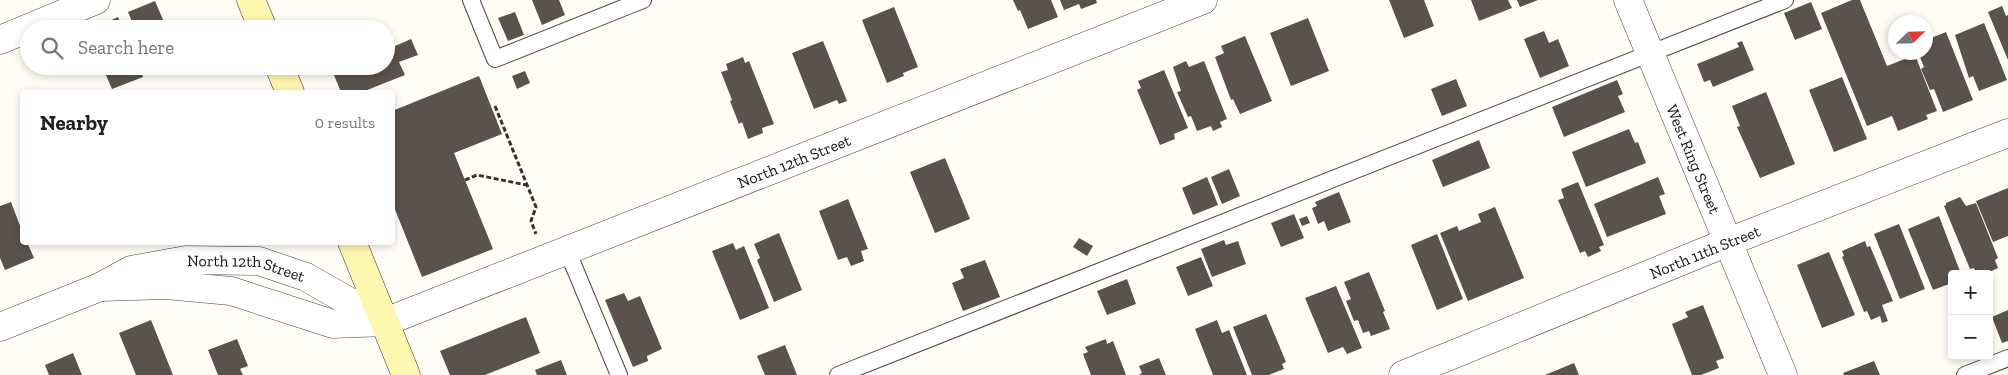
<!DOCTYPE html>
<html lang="en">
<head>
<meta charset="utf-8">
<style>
	:root { --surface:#fff; --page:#f6f6f6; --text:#202124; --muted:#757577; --line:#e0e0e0 }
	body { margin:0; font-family:"Zilla Slab",serif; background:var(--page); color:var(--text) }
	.controls { position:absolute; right:15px; bottom:15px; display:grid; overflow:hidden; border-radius:5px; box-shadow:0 2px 8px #0003 }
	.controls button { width:45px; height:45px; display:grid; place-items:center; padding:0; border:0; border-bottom:1px solid var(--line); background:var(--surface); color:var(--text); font:25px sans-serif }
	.compass { position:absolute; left:1888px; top:15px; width:45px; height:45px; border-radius:50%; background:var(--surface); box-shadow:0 2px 8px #0003; rotate:67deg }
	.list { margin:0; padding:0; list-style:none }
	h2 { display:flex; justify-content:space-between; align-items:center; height:65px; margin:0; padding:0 20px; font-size:21px }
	h2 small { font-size:16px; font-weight:400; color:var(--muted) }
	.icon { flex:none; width:28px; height:28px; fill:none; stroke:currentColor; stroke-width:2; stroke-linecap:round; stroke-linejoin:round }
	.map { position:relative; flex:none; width:2008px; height:375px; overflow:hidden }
	.search { position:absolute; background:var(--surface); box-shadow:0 2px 8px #0003; left:20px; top:20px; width:375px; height:55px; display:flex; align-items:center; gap:12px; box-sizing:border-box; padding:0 18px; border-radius:28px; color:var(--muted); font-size:19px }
	.panel { position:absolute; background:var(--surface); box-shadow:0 2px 8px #0003; left:20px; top:90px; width:375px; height:155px; border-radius:5px }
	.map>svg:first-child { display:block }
	.building { fill:#5a524d }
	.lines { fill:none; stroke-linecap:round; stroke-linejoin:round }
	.lane-casing { stroke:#444; stroke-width:18 }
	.street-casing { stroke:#444; stroke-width:29 }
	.secondary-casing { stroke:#333; stroke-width:29 }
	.path { stroke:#333; stroke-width:3; stroke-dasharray:5 2.5; stroke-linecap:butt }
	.lane { stroke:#fff; stroke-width:16 }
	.street { stroke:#fff; stroke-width:28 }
	.secondary { stroke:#fff6b0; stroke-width:28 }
	.labels { text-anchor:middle; stroke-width:5; stroke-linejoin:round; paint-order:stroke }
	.street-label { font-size:16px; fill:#111; stroke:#fff }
</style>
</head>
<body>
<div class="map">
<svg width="2008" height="375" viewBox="0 0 2008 375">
	<rect width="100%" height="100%" fill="#fffdf5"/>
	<path class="building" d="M532 0H559L565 15 542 25Z
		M1013 0H1051L1058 17 1028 29 1020 10 1018 11Z
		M1060 0H1096L1097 3 1081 9 1079 4 1064 10Z
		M1389 0H1424L1434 26 1404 38Z
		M1471 0H1508L1512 8 1479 21Z
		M1517 0H1538L1520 7Z
		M1852 0H1860L1887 66 1915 55 1937 111 1926 115 1928 119 1898 131 1892 116 1867 126 1821 13Z
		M155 1 167 29H135L128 12Z
		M1811 2 1822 29 1795 40 1784 13Z
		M2002 6 2006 16 2008 15V60L1988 12Z
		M894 7 918 67 903 73 904 76 887 83 862 20Z
		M515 12 524 35 508 41 498 18Z
		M118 17 123 29H91Z
		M1308 18 1329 71 1291 86 1270 33Z
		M1984 23 2007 80 1979 91 1973 76 1969 78 1955 35Z
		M1544 31 1549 43 1558 39 1569 66 1540 78 1524 39Z
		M1946 32 1973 100 1943 112 1934 89 1930 90 1921 69 1924 67 1918 52H1926V40Z
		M1245 36 1272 101 1240 114 1233 99 1231 100 1215 57 1224 53 1221 46Z
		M411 39 418 55 399 62 405 75 362 92H341L331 68 336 66H386V46L392 44 393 47Z
		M823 41 847 101 839 104 837 100 814 109 792 53Z
		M1742 41 1754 70 1713 87 1710 80 1704 82 1697 64 1739 47 1737 43Z
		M743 57 745 63 749 61 774 124 762 128 763 133 748 139 742 122 739 124 730 101 732 100 721 72 728 70 726 64Z
		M1186 61 1189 67 1204 61 1227 119 1220 122 1222 127 1213 131 1211 126 1197 131 1191 116 1188 117 1177 92 1181 91 1173 67Z
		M102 66H139L143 77 112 89Z
		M1164 70 1188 128 1174 134 1175 139 1160 145 1137 90 1141 88 1138 81Z
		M525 71 530 83 517 89 512 76Z
		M479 76 502 134 454 153 493 249 422 277 392 202V111Z
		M1842 77 1867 139 1834 152 1809 90Z
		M1456 79 1467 106 1442 116 1431 89Z
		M1617 80 1623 94 1618 96 1625 112 1564 137 1552 107Z
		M1766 92 1795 164 1760 178 1737 127 1740 126 1732 106Z
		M1629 129 1635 143 1638 142 1646 163 1586 187 1572 152Z
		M1479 140 1490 168 1443 187 1432 160Z
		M945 158 970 219 935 233 910 172Z
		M1229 169 1240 196 1222 204 1211 177Z
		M1207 177 1218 205 1193 215 1182 188Z
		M1658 177 1665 194 1659 196 1666 214 1607 237 1594 204Z
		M1578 182 1604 245 1599 247 1601 251 1588 257 1585 251 1580 253 1558 200 1564 198 1561 189Z
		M2008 188V236L1993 242 1976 201Z
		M1339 192 1351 222 1328 231 1324 221 1318 224 1312 208 1317 206 1315 202Z
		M1960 197 1966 206 1976 203 1998 258 1995 260 1998 268 1985 274H1976L1974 268 1970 269 1944 206 1946 205V203Z
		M848 199 868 249 861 251 864 261 851 266 847 257 838 260 819 211Z
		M11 202 22 231V242H27L34 258 5 270 0 258V206Z
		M1495 207 1524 278 1468 301 1440 233 1457 226 1459 231 1481 222 1478 214Z
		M1294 214 1304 238 1281 247 1271 223Z
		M1307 216 1310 223 1302 226 1299 219Z
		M1939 216 1961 274H1952V283L1933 290 1908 229Z
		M1899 224 1925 289 1900 299 1874 234Z
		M779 233 802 290 774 302 757 260 760 258 754 244Z
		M1437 234 1463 299 1437 310 1411 245Z
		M1079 238 1093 246 1087 256 1073 247Z
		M1224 240 1226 245 1238 241 1246 264 1212 277 1201 249Z
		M1865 241 1867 247 1870 246 1893 301 1882 305 1888 321 1882 323 1880 316 1871 320 1867 311 1864 312 1842 257 1844 256 1842 251Z
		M733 243 736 250 744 246 769 308 740 320 712 251Z
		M1829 252 1855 315 1822 328 1797 265Z
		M1201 257 1213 286 1188 296 1176 267Z
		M985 260 1000 297 963 311 952 283 964 278 960 269Z
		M1369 272 1385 311 1383 312 1390 329 1371 336 1369 331 1363 333 1358 320 1354 321 1346 301 1351 299 1344 282Z
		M1127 279 1136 304 1107 315 1097 291Z
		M1336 286 1362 348 1347 354 1343 347 1328 353 1305 298Z
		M624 293 628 301 640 296 662 349 647 356 648 361 633 367 605 300Z
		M1703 305 1724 358 1716 361 1719 368 1701 375H1692L1672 324 1688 317 1685 312Z
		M2008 310V341L2002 343 1992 317Z
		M1266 314 1286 362 1282 364 1284 369 1269 375H1252L1233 327Z
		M526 317 540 353 485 375H450L440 351Z
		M151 320 173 375H136L119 333Z
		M1217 320 1222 333 1229 330 1247 375H1213L1195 329Z
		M237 339 248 366 240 369 243 375H218L208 350Z
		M1106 339 1107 344 1113 341 1126 375H1091L1083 354 1088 352 1085 347Z
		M785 345 797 375H765L757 356Z
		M73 353 82 375H49L45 365Z
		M1159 358 1166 375H1139L1142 373 1139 366Z
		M561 360 567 375H537L535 370Z
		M1874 361 1880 375H1844L1843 373Z
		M1574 363 1579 375H1545Z"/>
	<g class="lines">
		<defs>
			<path id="lane" d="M471 0 495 59 643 0
				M567 250 619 375
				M838 375 1785 0
				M1965 375 2008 358"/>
			<g id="street">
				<path id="s1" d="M1628 0 1783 375"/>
				<path d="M0 40 96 0"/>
				<path id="s2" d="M100 287 166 285 231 291 333 324 385 322 1203 0"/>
				<path id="s3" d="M0 327 100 287 131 270 186 260 259 261 306 277 385 322"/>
				<path id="s4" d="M1403 375 1728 242 2008 133"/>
			</g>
			<path id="secondary" d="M251 0 263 29
				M279 66 290 92
				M352 242 406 375"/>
		</defs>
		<use href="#lane" class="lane-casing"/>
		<use href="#street" class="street-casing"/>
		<use href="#secondary" class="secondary-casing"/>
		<path class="path" d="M495 106 536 207 531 221 536 234
			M465 180 477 175 526 185"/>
		<use href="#lane" class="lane"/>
		<use href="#street" class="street"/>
		<use href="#secondary" class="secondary"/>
	</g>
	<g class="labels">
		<g class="street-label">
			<text dy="6" stroke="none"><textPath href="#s1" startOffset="172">West Ring Street</textPath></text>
			<text dy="6" stroke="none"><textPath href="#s2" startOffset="730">North 12th Street</textPath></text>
			<text dy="6" stroke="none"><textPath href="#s4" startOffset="326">North 11th Street</textPath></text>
			<text dy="6" stroke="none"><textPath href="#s3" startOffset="260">North 12th Street</textPath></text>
		</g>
	</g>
</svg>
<div class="controls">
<button>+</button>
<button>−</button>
</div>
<svg class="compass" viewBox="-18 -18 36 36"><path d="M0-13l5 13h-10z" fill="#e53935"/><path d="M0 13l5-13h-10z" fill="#757577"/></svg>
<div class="search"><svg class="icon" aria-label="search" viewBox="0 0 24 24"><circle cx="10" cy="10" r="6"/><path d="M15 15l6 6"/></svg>Search here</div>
<section class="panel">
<h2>Nearby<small>0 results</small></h2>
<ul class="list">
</ul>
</section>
</div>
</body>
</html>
